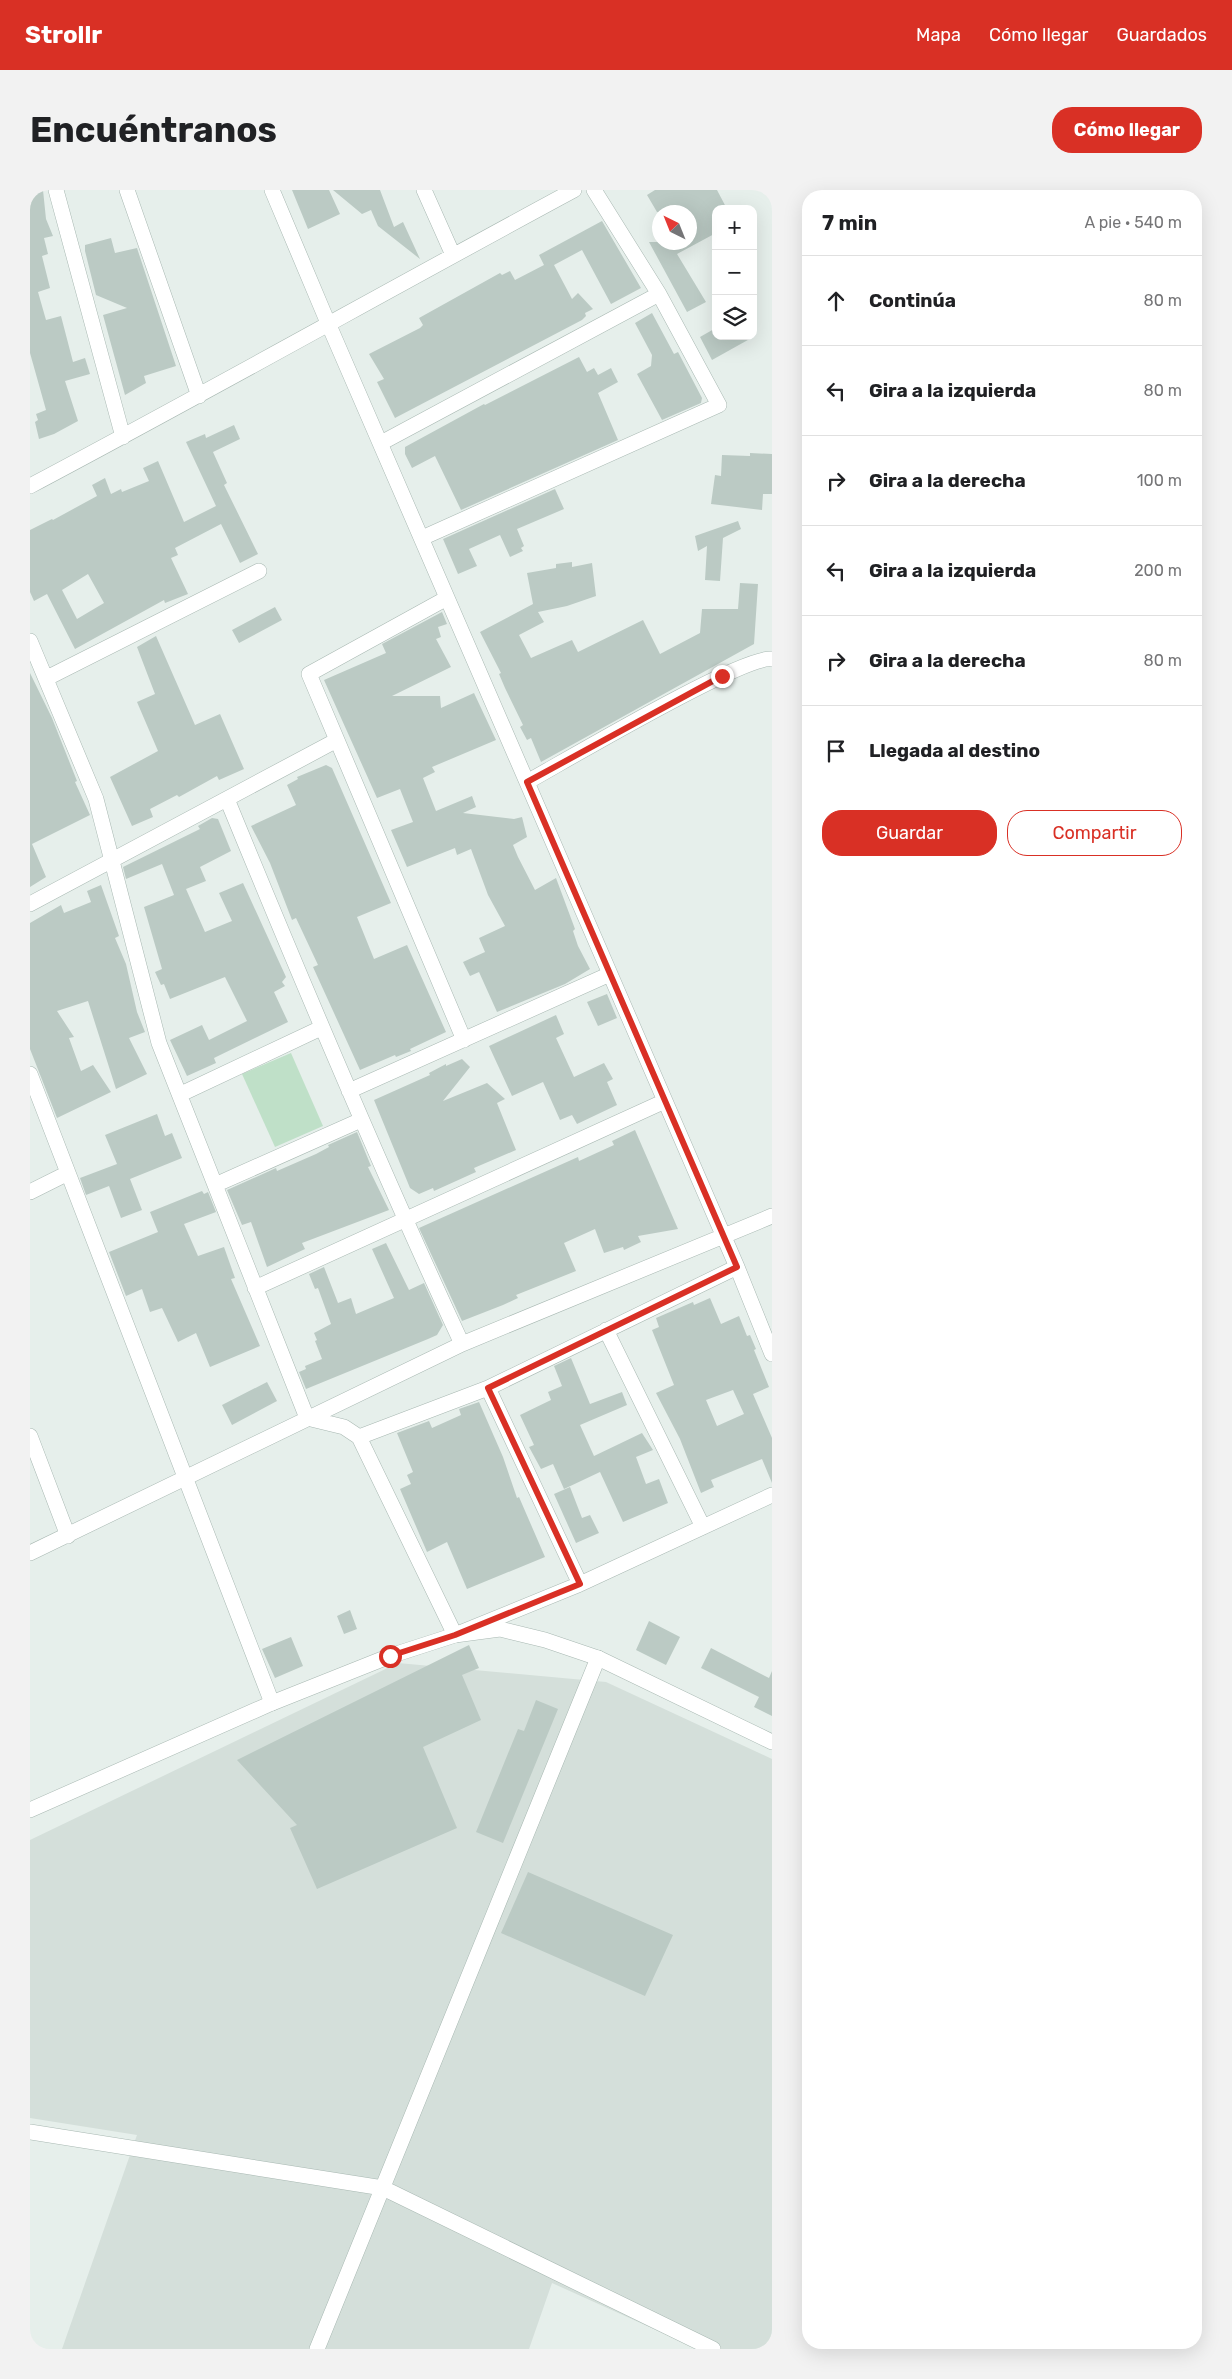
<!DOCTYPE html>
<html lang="es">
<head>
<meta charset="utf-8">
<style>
	:root { --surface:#fff; --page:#f2f2f2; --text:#202124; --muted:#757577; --line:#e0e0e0; --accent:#d93025 }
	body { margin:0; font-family:Rubik,sans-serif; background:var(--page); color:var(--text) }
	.controls { position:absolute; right:15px; top:15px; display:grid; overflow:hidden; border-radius:10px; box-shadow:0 5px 20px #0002 }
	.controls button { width:45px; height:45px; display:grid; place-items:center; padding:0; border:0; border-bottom:1px solid var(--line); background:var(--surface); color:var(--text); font:25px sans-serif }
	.compass { position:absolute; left:622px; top:15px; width:45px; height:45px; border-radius:50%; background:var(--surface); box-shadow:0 5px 20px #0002; rotate:317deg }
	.stop { position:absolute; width:15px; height:15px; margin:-11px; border:4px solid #d93025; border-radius:50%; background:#fff }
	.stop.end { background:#d93025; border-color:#fff; box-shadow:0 1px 5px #0008 }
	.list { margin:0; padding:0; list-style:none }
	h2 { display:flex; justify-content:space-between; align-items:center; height:65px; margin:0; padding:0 20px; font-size:21px }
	h2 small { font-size:16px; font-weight:400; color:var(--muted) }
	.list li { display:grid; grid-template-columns:32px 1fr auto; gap:15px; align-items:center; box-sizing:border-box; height:90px; padding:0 20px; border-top:1px solid var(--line) }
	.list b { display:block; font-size:19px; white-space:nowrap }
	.list em { font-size:16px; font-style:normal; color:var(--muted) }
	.actions { display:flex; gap:10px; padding:15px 20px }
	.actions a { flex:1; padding:11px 0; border:1px solid var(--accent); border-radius:20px; text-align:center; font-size:18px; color:var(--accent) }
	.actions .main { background:var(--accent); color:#fff }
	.icon { flex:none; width:28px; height:28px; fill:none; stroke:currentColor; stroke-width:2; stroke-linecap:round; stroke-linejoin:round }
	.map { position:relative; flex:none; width:742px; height:2159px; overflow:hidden; border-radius:20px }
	header { display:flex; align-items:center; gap:30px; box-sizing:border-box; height:70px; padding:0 25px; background:var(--accent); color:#fff }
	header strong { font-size:24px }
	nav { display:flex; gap:28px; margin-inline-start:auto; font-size:18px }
	.intro { display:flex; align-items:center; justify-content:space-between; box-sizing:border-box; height:120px; padding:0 30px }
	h1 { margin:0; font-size:35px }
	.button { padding:12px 22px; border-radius:20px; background:var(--accent); color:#fff; font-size:18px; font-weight:700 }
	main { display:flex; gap:30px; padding:0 30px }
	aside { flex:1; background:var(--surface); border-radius:20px; box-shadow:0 5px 20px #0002 }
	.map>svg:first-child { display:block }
	.built { fill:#d4dfda }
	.green { fill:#bfe0c8 }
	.building { fill:#bbcac4; fill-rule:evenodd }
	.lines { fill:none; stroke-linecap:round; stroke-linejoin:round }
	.minor-casing { stroke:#a8b8b2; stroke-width:16 }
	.tertiary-casing { stroke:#a8b8b2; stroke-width:16 }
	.minor { stroke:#fff; stroke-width:15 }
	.tertiary { stroke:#fff; stroke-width:15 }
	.route { stroke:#d93025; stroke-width:6 }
</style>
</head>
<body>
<header>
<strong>Strollr</strong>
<nav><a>Mapa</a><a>Cómo llegar</a><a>Guardados</a></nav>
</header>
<div class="intro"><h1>Encuéntranos</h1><a class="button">Cómo llegar</a></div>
<main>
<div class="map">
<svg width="742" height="2159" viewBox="0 0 742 2159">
	<rect width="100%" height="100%" fill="#e6efeb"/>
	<path class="built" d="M368 1473 576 1492 742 1569V2159H668L522 2093 499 2159H32L107 1945 0 1928V1650Z"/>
	<path class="green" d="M261 863 293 936 245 957 212 884Z"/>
	<path class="building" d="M13 0 16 29 23 46 14 48 18 64 12 66 20 98 8 102 16 130 31 126 43 172 55 168 60 184 35 191 48 231 24 244 9 249 5 232 8 230 6 224 16 220 0 163V3Z
		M262 0H299L310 24 278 39Z
		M303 0H350L364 37 373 32 390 69 348 36 341 20 332 24Z
		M625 0H687L697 19H686V43L647 64 676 112 657 122 619 52H660V22H627L617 5Z
		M572 31 611 98 581 114 552 60 524 75 542 109 548 103 563 119 555 123 556 126 552 130 365 228 347 192 354 189 339 164 390 138 393 135 389 128 470 83 472 85 480 81 485 90 514 75 509 65Z
		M81 48 85 63 107 58 146 176 114 186 116 193 95 205 73 125 97 118 66 105 55 61V55Z
		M622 123 644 164 648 162 672 208 671 213 632 230 607 184 621 176 622 165 605 133Z
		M684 139 686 146H725L682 170 670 147Z
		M549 167 557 182 564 178 568 185 581 178 588 192 568 203 588 250 431 320 405 266 382 278 375 264V257L454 214 455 215Z
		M204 235 210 249 183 262 197 293 194 295 228 364 210 373 191 334 145 358 148 365 141 368 158 404 135 413 134 410 45 459 17 404 4 411 0 402V340L22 329 23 330 67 306 62 295 75 288 81 304 91 299 92 302 119 291 113 278 128 271 154 332 186 316 156 252 175 244 176 248ZM58 384 74 413 47 429 32 400Z
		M720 263 742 264V304H733L732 320 681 314 685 285 691 286 692 265 720 266Z
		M525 299 534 319 487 339 494 356 491 358 493 361 480 367 470 345 439 359 447 376 428 384 413 349Z
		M708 331 711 339 693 348 690 391 675 390 677 356 668 361 665 346Z
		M542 372V377L562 373 566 406 537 416 508 422 514 432 489 445 501 468 542 450 548 462 613 430 630 464 670 443 672 419H708L710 393 728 394 724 454 511 572 501 548 497 550 490 537 493 535 475 498 469 484 471 483 450 442 503 414 497 383 526 378V374Z
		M245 417 252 430 209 453 202 440Z
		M412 422 417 434 408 437 411 447 406 449 421 477 362 506H410L411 518 444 503 466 550 402 577 405 582 393 588 406 621 442 606 446 617 433 623 484 629 492 627 497 647 483 655 488 667 505 700 526 688 545 739 543 741 548 756 560 779 535 794 467 822 449 782 440 786 433 772 455 762 449 748 475 736 458 705 441 659 427 665 425 658 377 677 361 640 383 632 370 599 347 608 294 490 356 463 352 454Z
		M126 446 165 535 190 524 214 579 189 590 187 586 149 607 147 605 120 619 123 627 102 636 80 587 128 561 107 512 125 504 107 457Z
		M0 483 22 528 47 591 45 592 60 625 2 654 16 687 0 697Z
		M296 575 302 578 361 713 327 727 344 769 377 755 416 842 380 859 381 861 366 867 365 865 330 880 283 777 288 775 266 728 262 730 240 673 221 636 266 615 257 595 268 589 267 587Z
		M182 628 188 629 201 661 170 677 176 691 156 699 175 742 202 731 189 703 213 693 256 787 252 792 255 796 244 802 258 832 184 868 186 873 157 886 140 850 172 835 179 850 217 831 195 787 140 809 134 794 131 795 125 782 132 779 114 717 144 705 132 674 96 689 93 677 170 639 168 636Z
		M71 695 89 746 85 748 96 774 107 822 115 842 99 848 117 884 86 899 58 811 27 821 44 847 39 848 51 881 63 875 81 902 27 928 0 859V733L31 715 34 723 61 712 57 701Z
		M577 804 587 828 568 836 557 812Z
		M526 825 534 844 526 848 544 887 574 873 583 889 577 892 587 915 547 934 542 925 530 930 513 892 482 906 459 856Z
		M432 869 440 877 413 911 457 893 475 909 467 913 486 960 444 978 446 982 404 1001 403 998 389 1004 380 998 344 910 400 885 399 883 416 874V876Z
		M127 924 135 946 142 943 152 968 100 989 112 1020 91 1028 79 996 56 1005 50 988 87 974 75 945Z
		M605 940 648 1039 608 1046 611 1052 594 1060 593 1057 574 1063 565 1039 534 1053 546 1081 486 1105 488 1108 473 1115 432 1131 389 1038 548 967 549 971 584 955 582 951Z
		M327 942 341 976 338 977 359 1020 272 1053 275 1059 237 1077 221 1032 212 1035 197 1000 246 978 247 981 286 964 299 957 298 955Z
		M172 1001 174 1004 178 1002 186 1022 154 1034 168 1066 194 1057 205 1088 201 1089 230 1156 180 1177 166 1143 148 1152 132 1118 120 1122 112 1099 96 1106 79 1062 128 1042 120 1022Z
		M356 1053 379 1100 394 1093 413 1135 407 1145 398 1149 276 1199 269 1182 276 1179 275 1176 292 1169 285 1151 287 1150 284 1143 301 1134 288 1098 285 1099 279 1084 294 1077 308 1113 321 1108 326 1124 364 1108 342 1059Z
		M680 1108 691 1134 709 1126 717 1146 720 1145 726 1159 724 1160 739 1197 723 1204 742 1248V1293L732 1269 681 1290 684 1297 671 1303 650 1249 626 1203 644 1195 622 1140 629 1137 626 1128 663 1112 664 1115ZM703 1200 714 1224 687 1236 676 1210Z
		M541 1168 560 1214 592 1202 597 1215 550 1235 564 1266 612 1243 623 1260 606 1267 616 1294 629 1289 638 1313 593 1332 570 1282 534 1299 523 1274 511 1279 499 1257 504 1255 490 1225 521 1210 518 1202 532 1196 524 1176Z
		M237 1192 247 1211 202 1235 192 1215Z
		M449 1212 473 1267 487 1308 489 1307 515 1367 437 1399 417 1352 397 1362 370 1299 381 1294 377 1285 383 1282 367 1243 399 1231 402 1238 431 1225 429 1219Z
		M540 1297 552 1328 560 1325 569 1343 546 1353 524 1304Z
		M320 1420 327 1439 314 1444 307 1426Z
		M619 1431 650 1447 636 1475 606 1460Z
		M261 1447 273 1476 245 1488 232 1459Z
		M439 1455 449 1478 432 1485 451 1530 393 1557 427 1638 287 1699 260 1638 267 1635 207 1570Z
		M681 1458 739 1488 742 1481V1526L724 1517 729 1507 671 1478Z
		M506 1510 528 1519 473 1653 446 1642 488 1539 494 1541Z
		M498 1682 643 1745 615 1806 471 1743Z"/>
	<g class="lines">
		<defs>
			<path id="minor" d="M26 0 93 247
				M97 0 169 206
				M242 0 298 133 707 1077 742 1164
				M394 0 423 65
				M351 253 629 104
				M0 296C183 199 362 98 544 0
				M392 348 689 215 629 104 564 0
				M417 408 279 484 434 850
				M0 451 66 609 129 853 277 1228 314 1237 329 1247 425 1445 550 1394 742 1305
				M17 488 229 381
				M497 592C535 571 713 465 742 469
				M197 609C272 792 349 975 432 1154
				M0 714 307 550
				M0 884 242 1513
				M319 901 580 784
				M151 904 291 838
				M185 995 331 930
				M0 1002 38 983
				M225 1098 635 911
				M576 1140 673 1337
				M458 1198 550 1394
				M0 1246 38 1346
				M329 1247 458 1198 707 1077
				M0 1363 432 1154 742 1026
				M0 1942 353 1998 683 2159
				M287 2159 568 1468"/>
			<path id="tertiary" d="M0 1620 242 1513 360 1466 425 1445 470 1439 515 1450 568 1468 742 1552"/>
		</defs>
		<use href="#minor" class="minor-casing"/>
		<use href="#tertiary" class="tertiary-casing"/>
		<use href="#minor" class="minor"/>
		<use href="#tertiary" class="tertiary"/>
	</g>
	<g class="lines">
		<path class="route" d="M360 1466 425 1445 550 1394 458 1198 707 1077 497 592 692 486"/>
	</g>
</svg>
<div class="controls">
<button>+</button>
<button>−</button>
<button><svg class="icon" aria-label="layers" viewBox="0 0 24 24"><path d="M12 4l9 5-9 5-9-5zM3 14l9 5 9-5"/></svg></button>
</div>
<svg class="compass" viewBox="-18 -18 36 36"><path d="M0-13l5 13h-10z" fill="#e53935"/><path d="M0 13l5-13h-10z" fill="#757577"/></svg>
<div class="stop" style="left:360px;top:1466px"></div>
<div class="stop end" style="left:692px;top:486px"></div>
</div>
<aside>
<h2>7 min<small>A pie · 540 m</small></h2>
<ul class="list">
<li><svg class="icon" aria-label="ahead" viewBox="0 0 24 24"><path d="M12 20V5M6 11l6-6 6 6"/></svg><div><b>Continúa</b></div><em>80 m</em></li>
<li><svg class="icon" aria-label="left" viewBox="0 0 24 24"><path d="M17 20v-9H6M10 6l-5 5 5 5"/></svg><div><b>Gira a la izquierda</b></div><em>80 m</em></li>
<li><svg class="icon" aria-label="right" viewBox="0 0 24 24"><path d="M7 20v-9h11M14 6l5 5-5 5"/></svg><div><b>Gira a la derecha</b></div><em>100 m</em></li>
<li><svg class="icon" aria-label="left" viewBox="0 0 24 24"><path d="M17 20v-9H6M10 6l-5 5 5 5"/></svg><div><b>Gira a la izquierda</b></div><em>200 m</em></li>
<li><svg class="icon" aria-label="right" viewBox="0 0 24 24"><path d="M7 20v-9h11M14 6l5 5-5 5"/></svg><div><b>Gira a la derecha</b></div><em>80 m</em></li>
<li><svg class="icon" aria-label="arrive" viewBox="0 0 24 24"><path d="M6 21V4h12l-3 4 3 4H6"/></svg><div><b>Llegada al destino</b></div></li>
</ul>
<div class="actions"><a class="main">Guardar</a><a>Compartir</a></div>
</aside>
</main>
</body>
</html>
